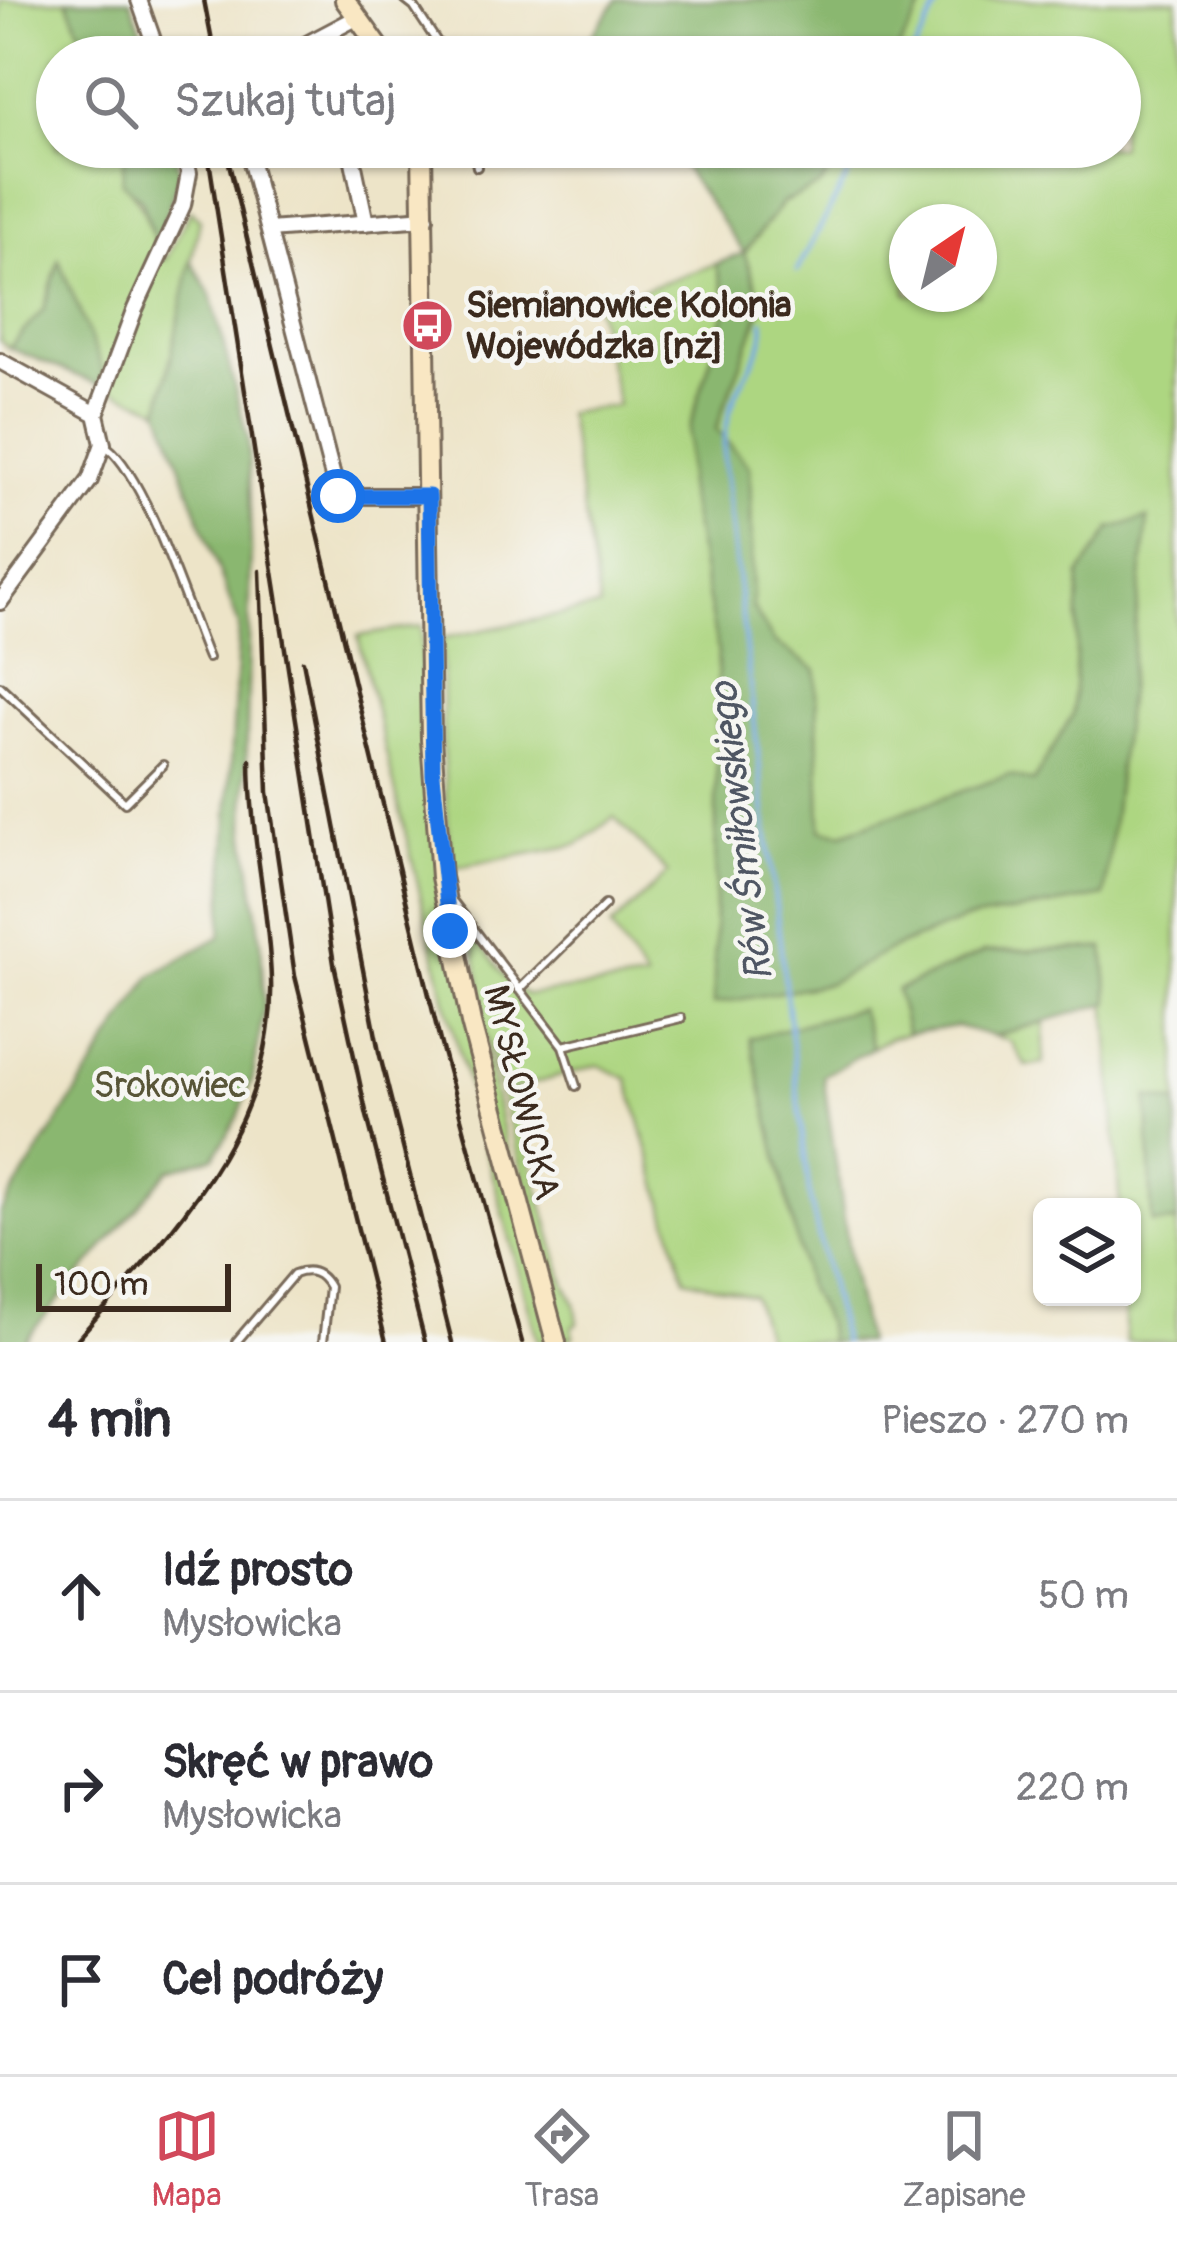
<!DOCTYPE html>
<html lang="pl">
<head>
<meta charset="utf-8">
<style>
	:root { --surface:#fff; --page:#f7f7f7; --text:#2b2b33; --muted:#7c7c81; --line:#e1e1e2; --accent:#d1495b }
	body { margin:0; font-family:Pangolin,sans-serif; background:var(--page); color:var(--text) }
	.controls { position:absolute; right:36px; bottom:36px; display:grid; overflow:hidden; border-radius:18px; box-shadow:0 3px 9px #0004 }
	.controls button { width:108px; height:108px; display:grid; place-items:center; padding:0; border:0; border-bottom:3px solid var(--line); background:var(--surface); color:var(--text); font:60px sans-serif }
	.compass { position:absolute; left:889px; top:204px; width:108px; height:108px; border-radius:50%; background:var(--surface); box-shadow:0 3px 9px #0004; rotate:35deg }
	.scale { position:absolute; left:36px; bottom:30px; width:195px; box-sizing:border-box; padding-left:12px; border:6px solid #3b2a1e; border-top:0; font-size:33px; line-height:42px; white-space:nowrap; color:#3b2a1e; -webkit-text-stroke:9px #f6f6f2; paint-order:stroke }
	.stop { position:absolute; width:36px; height:36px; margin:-27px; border:9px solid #1a73e8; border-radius:50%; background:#fff }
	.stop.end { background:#1a73e8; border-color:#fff; box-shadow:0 3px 12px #0008 }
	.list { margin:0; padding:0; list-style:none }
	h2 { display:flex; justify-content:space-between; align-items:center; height:156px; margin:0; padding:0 48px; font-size:51px }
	h2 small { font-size:39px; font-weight:400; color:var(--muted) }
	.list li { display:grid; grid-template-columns:78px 1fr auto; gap:36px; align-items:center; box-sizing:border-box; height:192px; padding:0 48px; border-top:3px solid var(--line) }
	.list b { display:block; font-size:45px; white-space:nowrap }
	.list p { margin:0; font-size:39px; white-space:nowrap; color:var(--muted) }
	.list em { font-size:39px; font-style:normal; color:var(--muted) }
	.icon { flex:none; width:66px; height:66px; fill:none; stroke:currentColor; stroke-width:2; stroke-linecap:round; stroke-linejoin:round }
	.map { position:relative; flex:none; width:1177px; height:1342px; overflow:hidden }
	.search { position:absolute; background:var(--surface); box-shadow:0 3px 9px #0004; left:36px; right:36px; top:36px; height:132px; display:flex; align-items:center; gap:30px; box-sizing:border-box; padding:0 42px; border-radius:66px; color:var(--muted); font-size:45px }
	.sheet { height:732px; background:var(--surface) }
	nav { display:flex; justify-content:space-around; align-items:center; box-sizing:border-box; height:168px; border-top:3px solid var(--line); background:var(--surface); font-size:33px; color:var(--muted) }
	nav a { display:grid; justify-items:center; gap:6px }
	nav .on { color:var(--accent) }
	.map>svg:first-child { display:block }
	.green { fill:#add681; stroke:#748050; stroke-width:3; fill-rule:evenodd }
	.forest { fill:#8ab76f; stroke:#627046; stroke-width:3 }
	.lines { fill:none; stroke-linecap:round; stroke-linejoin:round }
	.stream { stroke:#75a9e2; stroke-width:4.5 }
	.lane-casing { stroke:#796b5a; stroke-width:12 }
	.street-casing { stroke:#796b5a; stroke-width:20 }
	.secondary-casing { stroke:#796b5a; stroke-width:24 }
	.lane { stroke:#fff; stroke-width:6 }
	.street { stroke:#fff; stroke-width:14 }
	.secondary { stroke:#f9e7c3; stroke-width:18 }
	.rail { stroke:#3b2a1e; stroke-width:4.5 }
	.route { stroke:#1a73e8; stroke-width:15 }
	.labels { text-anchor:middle; stroke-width:9; stroke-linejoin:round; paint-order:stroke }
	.poi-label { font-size:36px; font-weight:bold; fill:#3b2a1e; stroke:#f6f6f2; text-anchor:start }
	.park-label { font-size:36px; fill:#585537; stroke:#f6f6f2 }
	.street-label { font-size:36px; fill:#3b2a1e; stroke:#f6f6f2 }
	.water-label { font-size:39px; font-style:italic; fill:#4f5663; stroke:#f6f6f2 }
</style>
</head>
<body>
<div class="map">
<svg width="1177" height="1342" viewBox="0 0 1177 1342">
	<rect width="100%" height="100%" fill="#f6f6f2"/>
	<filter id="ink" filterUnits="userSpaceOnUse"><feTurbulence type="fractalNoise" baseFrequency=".00833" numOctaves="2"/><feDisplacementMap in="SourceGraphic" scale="24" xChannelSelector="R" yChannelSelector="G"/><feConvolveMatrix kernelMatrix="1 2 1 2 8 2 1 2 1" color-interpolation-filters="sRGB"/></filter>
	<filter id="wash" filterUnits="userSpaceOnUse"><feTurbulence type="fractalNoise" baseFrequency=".004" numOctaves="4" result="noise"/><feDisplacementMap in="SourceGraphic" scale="48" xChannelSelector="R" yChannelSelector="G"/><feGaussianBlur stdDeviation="2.7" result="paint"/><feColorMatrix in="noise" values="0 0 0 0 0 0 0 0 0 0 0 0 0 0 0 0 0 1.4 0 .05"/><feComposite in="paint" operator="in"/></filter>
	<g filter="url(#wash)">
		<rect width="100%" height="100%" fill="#ede4c8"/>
		<path class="green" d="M0 0H67L91 57H57V147H125L122 182C152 209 144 231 166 260L190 210 200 220 160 409 100 385 58 262 44 309 9 348 0 341Z
			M926 0H1177V1103L1148 1098 1152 1222H1177V1342H1126L1124 1297H1132V1207H1120L1103 948 985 952 897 990 907 1034 892 1037 872 1048 859 1009 751 1038 807 1286 827 1325 829 1342H768L753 1296 685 1279 628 1079 598 1065 511 1090 565 1284 575 1303 578 1323 572 1327 574 1336 562 1340 552 1302 553 1285 478 1006 480 981 471 932 510 984 527 995 646 980 611 927 668 873 614 817 577 845 451 868 443 753 442 653 443 638 600 607 567 413 618 405 596 305 716 264 728 303 689 429 687 486 718 653 714 1004 829 983 890 949 964 920 1104 896 1116 785 1080 575 1073 714 1033 782 1009 775 843 833 821 830 816 670 774 642 753 608 750 467 716 429 763 304 744 254 782 203 821 185 843 147H1120V57H894ZM907 222H979V294H907Z
			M421 626 426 779 549 1342H538L451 1022 358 636Z
			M1045 1022 1043 1063 1026 1066 1010 1041 993 1036Z"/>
		<path class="forest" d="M67 0H130L152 57H91Z
			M617 0H926L894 57H587L580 51Z
			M125 147H173L180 173 156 246 142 200 122 182Z
			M669 147H843L821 185 782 203 744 253 763 304 716 429 750 467 753 608 774 642 816 670 821 830 843 833 1009 775 1033 782 1073 714 1080 575 1111 528 1148 518 1104 896 964 920 890 949 830 983 714 1004 718 653 687 486 689 429 728 303 716 264 744 253Z
			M59 260 103 370 100 385 9 348 44 309Z
			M191 260 211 295 248 440 251 546 245 828 261 941 264 1005 253 1076 238 1117 214 1157 169 1170 23 1342H0V1213L151 976 221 936 239 626 160 409Z
			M1104 948 1109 1003 993 1036 957 1026 907 1034 897 990 985 952Z
			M860 1009 872 1048 823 1076 851 1266 866 1342H829L827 1325 807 1286 750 1038Z
			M1148 1097 1177 1103V1222L1152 1223Z"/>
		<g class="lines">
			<path class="stream" d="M911 57 941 0
				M797 271 863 147
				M763 321C766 345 755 356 745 376 730 402 723 432 724 462L810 1199 843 1342"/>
		</g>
	</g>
	<g filter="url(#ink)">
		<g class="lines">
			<defs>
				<path id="lane" d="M405 0 414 7 447 57
					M473 147 477 167
					M107 447C145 475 188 610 208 658
					M0 686 125 803 163 765
					M454 903 563 1046 576 1086
					M519 990 605 905
					M563 1046 681 1018
					M236 1342 294 1274C310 1268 321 1272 329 1287L323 1342"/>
				<path id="street" d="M139 0 159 57
					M282 57 358 17
					M247 147 338 496H429
					M350 147 366 223
					M269 230 426 218
					M0 361 96 414
					M0 602 90 480 103 444 96 414 135 309 183 205 189 173 183 147"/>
				<path id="secondary" d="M345 0 386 57
					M422 147 431 739 441 877 471 1023 556 1342"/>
			</defs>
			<use href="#lane" class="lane-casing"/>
			<use href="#street" class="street-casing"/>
			<use href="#secondary" class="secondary-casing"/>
			<use href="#lane" class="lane"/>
			<use href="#street" class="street"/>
			<use href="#secondary" class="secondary"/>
			<path class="rail" d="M204 0 215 57
				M207 147 334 964 367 1116 425 1342
				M225 147 440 1041 522 1342
				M260 571 268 792 295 976 386 1342
				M303 661 379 1052 452 1342
				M75 1342C167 1235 276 1132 271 980 269 906 250 834 250 760"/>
		</g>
	</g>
	<g class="lines" filter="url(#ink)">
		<path class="route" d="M338 496H429L433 775 450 931"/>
	</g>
	<defs>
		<symbol id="bus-disc" viewBox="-11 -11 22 22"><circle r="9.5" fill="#d1495b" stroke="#f6f6f2"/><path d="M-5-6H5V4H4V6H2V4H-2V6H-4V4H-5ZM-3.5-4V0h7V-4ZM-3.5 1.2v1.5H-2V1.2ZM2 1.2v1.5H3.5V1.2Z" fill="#fff"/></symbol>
	</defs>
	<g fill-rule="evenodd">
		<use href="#bus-disc" x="398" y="296" width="59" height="59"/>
	</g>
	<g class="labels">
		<g class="poi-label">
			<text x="466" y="317">Siemianowice Kolonia<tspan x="466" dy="41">Wojewódzka [nż]</tspan></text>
		</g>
		<g class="park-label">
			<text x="170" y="1097">Srokowiec</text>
		</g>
		<g class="street-label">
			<text transform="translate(523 1092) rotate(76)" y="13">MYSŁOWICKA</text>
		</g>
		<g class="water-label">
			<text transform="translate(740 832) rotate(-97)" y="14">Rów Śmiłowskiego</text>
		</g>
	</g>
</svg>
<div class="controls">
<button><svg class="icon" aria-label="layers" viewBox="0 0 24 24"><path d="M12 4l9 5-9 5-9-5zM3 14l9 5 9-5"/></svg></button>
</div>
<svg class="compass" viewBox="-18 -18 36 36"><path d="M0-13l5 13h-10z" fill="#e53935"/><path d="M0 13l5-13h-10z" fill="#7c7c81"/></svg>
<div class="scale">100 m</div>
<div class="stop" style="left:338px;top:496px"></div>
<div class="stop end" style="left:450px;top:931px"></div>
<div class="search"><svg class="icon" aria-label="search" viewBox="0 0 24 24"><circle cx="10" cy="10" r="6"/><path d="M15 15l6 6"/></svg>Szukaj tutaj</div>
</div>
<section class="sheet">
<h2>4 min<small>Pieszo · 270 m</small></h2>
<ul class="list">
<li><svg class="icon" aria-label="ahead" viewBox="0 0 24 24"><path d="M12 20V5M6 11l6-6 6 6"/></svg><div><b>Idź prosto</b><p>Mysłowicka</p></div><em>50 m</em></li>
<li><svg class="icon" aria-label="right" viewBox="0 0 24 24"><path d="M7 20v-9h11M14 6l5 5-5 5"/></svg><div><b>Skręć w prawo</b><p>Mysłowicka</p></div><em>220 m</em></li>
<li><svg class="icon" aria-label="arrive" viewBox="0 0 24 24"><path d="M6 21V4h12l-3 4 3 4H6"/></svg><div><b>Cel podróży</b></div></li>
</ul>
</section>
<nav>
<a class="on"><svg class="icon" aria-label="map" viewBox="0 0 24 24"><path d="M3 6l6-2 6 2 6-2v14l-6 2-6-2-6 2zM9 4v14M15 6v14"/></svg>Mapa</a>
<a><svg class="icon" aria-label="directions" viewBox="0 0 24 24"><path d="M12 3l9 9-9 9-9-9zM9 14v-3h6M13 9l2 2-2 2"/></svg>Trasa</a>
<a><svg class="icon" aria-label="saved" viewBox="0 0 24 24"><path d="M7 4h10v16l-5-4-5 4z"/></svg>Zapisane</a>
</nav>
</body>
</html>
